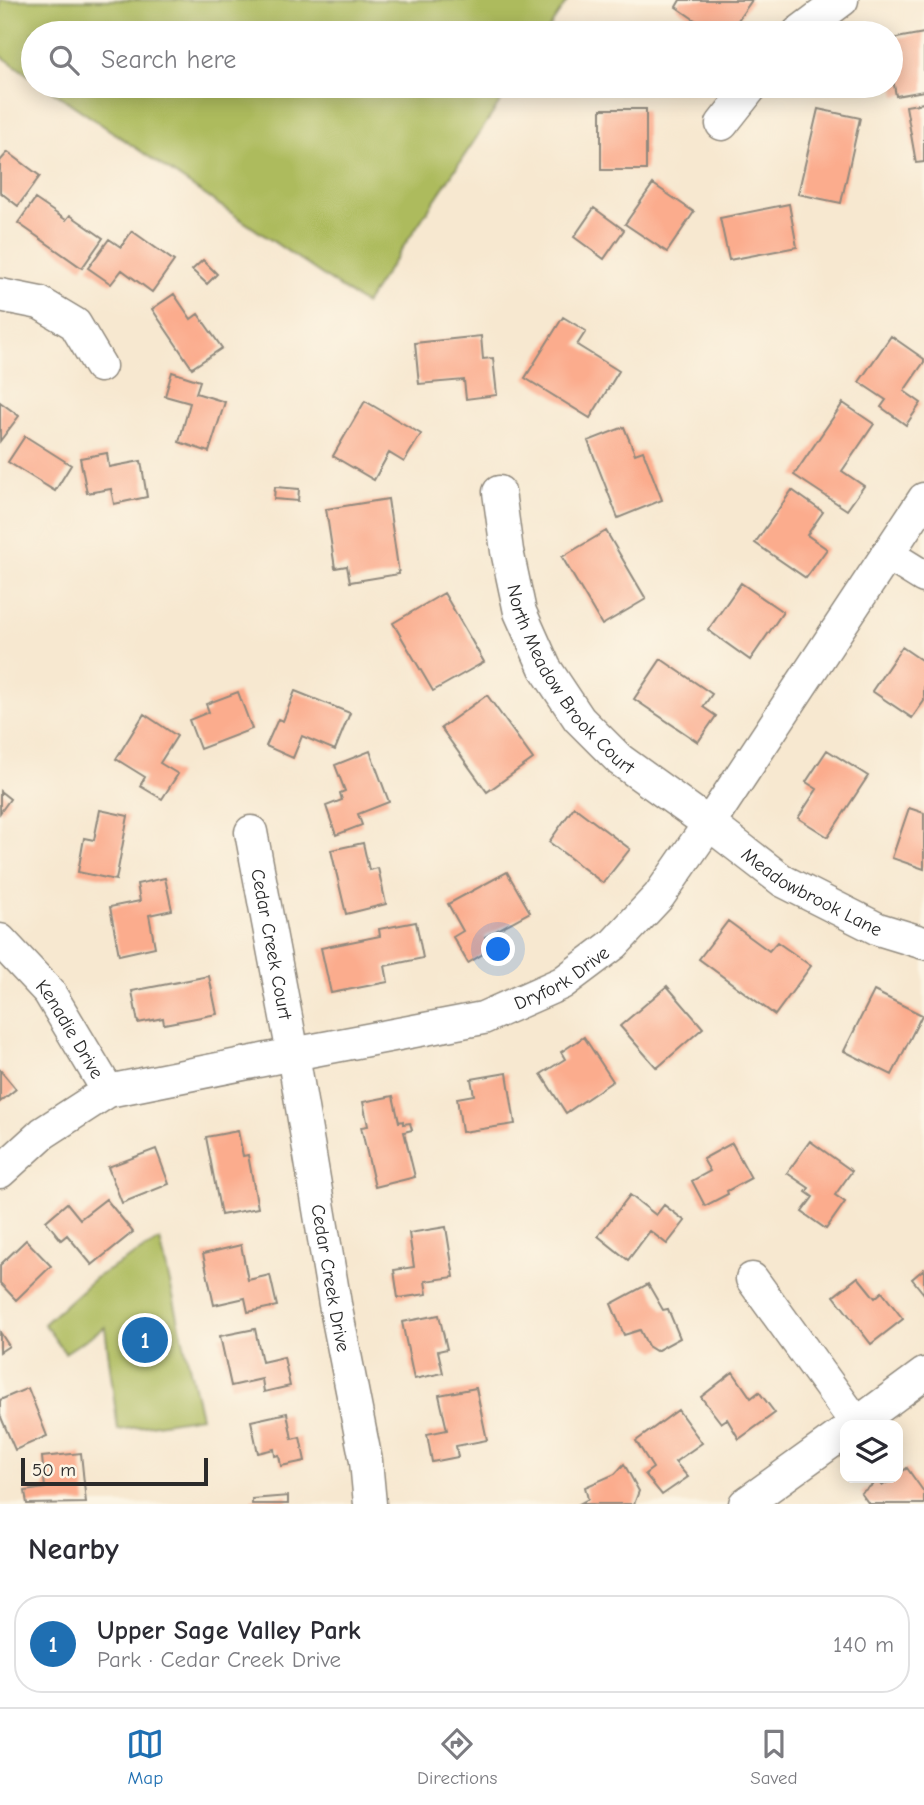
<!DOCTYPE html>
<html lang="en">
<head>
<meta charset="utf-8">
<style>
	:root { --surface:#fff; --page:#f7f7f7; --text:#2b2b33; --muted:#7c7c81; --line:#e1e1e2; --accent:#1f6fb2 }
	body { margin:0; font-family:"Comic Neue",sans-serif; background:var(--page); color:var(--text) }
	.controls { position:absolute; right:21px; bottom:21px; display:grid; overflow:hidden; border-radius:14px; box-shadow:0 4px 18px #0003 }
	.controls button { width:63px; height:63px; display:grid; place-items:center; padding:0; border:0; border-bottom:2px solid var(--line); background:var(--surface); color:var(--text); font:35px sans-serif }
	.scale { position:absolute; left:21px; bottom:18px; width:187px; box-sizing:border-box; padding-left:7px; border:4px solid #2b2b2b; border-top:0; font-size:19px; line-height:24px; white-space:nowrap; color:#2b2b2b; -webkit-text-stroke:5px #fcf5e5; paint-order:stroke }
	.you { position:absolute; left:499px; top:950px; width:24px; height:24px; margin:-18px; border:5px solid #fff; border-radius:50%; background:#1a73e8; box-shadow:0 0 0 10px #1a73e833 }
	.badge { display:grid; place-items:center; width:46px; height:46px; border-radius:50%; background:var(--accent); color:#fff; font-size:23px; font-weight:700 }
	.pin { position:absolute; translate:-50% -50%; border:4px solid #fff; box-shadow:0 2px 7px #0006 }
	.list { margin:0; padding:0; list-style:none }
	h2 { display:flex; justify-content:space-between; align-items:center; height:91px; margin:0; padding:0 28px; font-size:30px }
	h2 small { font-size:23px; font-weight:400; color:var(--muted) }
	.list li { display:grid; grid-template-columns:46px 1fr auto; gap:21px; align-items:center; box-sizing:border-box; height:98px; margin:0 14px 14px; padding:0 14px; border:2px solid var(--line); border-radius:28px }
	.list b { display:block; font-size:26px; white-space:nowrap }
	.list p { margin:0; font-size:23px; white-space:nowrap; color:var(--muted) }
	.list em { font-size:23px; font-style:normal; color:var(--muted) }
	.icon { flex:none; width:38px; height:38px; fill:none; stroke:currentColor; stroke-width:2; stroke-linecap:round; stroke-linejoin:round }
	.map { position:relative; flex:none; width:924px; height:1504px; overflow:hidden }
	.search { position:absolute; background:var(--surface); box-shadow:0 4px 18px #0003; left:21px; right:21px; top:21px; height:77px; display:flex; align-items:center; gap:18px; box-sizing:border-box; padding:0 24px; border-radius:38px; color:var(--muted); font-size:26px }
	.sheet { height:203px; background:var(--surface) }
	nav { display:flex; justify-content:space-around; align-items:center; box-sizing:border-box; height:98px; border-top:2px solid var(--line); background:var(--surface); font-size:19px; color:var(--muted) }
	nav a { display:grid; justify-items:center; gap:4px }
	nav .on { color:var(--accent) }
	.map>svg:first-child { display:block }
	.green { fill:#adbb5d; stroke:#6c7344; stroke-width:2 }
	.building { fill:#fbac8d }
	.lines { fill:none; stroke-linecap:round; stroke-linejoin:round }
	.minor-casing { stroke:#918a7e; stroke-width:35 }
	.minor { stroke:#fff; stroke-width:32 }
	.labels { text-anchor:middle; stroke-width:6; stroke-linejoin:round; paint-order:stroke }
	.street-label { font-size:19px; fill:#2b2b2b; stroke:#fcf5e5 }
</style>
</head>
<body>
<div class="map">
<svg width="924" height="1504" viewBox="0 0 924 1504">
	<rect width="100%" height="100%" fill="#fcf5e5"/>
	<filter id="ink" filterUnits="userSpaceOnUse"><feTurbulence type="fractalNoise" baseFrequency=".0143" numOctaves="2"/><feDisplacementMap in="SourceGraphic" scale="14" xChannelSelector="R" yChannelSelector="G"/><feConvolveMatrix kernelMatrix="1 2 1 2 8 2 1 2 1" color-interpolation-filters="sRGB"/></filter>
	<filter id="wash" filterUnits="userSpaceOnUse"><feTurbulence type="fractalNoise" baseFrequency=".00686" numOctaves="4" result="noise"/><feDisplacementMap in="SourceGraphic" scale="28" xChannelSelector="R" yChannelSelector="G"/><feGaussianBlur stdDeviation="1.57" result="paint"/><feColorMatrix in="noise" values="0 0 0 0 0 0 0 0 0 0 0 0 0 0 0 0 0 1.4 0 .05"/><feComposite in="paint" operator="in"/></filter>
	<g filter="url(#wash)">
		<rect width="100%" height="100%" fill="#f7e8d0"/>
		<path class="green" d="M0 0H568L546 33H33V78L0 55Z
			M45 86H511L365 304Z
			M160 1240 201 1417 118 1430 105 1327 65 1353 44 1324 95 1278Z"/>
		<g id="blocks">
			<path class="building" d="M680 0H752L729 33H714L676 7Z
				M924 33V91L896 96 891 68V39Z
				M924 103V162L916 163 906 106Z
				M601 109H646V170H601Z
				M818 109 860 118 841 203 798 194Z
				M8 152 40 176 18 206 0 192V161Z
				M653 184 694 212 667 252 625 224Z
				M35 199 66 220 70 215 103 238 82 268 18 223Z
				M789 204 797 247 729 260 720 218Z
				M594 208 624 230 604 259 574 237Z
				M132 231 174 261 152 292 122 270 111 284 88 268 109 239 121 247Z
				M203 260 217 274 207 284 192 270Z
				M174 294 191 319 198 314 222 348 192 368 152 309Z
				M563 317 586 331 577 345 619 371 590 418 525 378Z
				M481 336 483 359 493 358 497 395 466 399 464 380 419 384 415 343Z
				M891 336 924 359V362L904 391 921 403 906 425 881 407 886 400 859 382Z
				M172 372 200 381 196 393 225 402 209 452 179 442 190 403 165 396Z
				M365 401 421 434 404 462 389 453 374 480 333 456Z
				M0 402 19 416 0 441Z
				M843 403 874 424 842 471 864 486 847 510 794 475Z
				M624 427 635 454 643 451 662 500 618 518 588 441Z
				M25 436 71 465 55 491 8 462Z
				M107 453 109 467 141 461 147 497 114 504 111 489 87 493 80 458Z
				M275 487 299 489 298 501 274 499Z
				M792 490 823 512 807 535 827 549 806 578 755 543Z
				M388 499 399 574 350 582 347 566 335 568 326 509Z
				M606 531 646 599 602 625 562 557Z
				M741 583 783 612 750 660 708 630Z
				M444 593 484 662 433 691 393 623Z
				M902 647 924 662V701L912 718 872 691Z
				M661 659 712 694 703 707 716 716 698 742 634 699Z
				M295 691 350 713 335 750 302 736 293 758 266 746 278 719 283 721Z
				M238 692 252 729 200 749 189 720 209 712 206 704Z
				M487 695 533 759 487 792 441 728Z
				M144 714 177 736 160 763 178 774 162 799 140 786 145 777 116 759Z
				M827 750 868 776 828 837 798 818 817 789 806 782Z
				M370 751 389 802 358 814 362 825 336 835 326 806 342 800 340 793 345 791 335 765Z
				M0 791 10 799 0 813Z
				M574 807 630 849 603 883 549 842Z
				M909 808 924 813V869L892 858Z
				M100 810 128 816 116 880 78 872 84 838 94 840Z
				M363 843 369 870 378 868 386 904 346 914 331 850Z
				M507 872 530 912 485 937 491 949 468 963 453 937 463 931 448 904Z
				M165 878 172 910 149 915 155 947 119 955 110 907 140 901 137 884Z
				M728 921 769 951 777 942 811 966 775 1015 699 959Z
				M416 922 423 958 385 966 388 982 331 993 321 948 380 936 379 929Z
				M209 976 217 1014 164 1024 163 1018 138 1023 132 991Z
				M667 986 703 1028 657 1068 620 1026Z
				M874 991 922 1015 892 1075 844 1051Z
				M584 1037 613 1081 566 1113 541 1074 565 1059 561 1052Z
				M0 1070 16 1089 0 1102Z
				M507 1073 515 1124 462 1132 457 1098 474 1095 471 1079Z
				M393 1096 399 1122 403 1121V1124L410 1123 412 1130 404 1132 415 1177 375 1187 361 1127 368 1126 363 1102Z
				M238 1131 243 1156 248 1155 258 1208 221 1215 206 1137Z
				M810 1141 852 1171 835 1195 845 1202 826 1229 802 1212 813 1197 806 1192 809 1188 787 1173Z
				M732 1143 751 1178 727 1191 728 1194 705 1206 692 1181 710 1171 703 1159Z
				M156 1149 169 1184 122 1203 108 1167Z
				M630 1195 656 1215 664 1205 685 1221 667 1244 650 1231 628 1260 598 1236Z
				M106 1199 133 1232 92 1265 67 1235 61 1240 46 1221 67 1203 80 1219Z
				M446 1227 454 1277 425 1281 427 1294 398 1298 394 1270 414 1267 409 1233Z
				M26 1240 51 1266 16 1300 0 1283V1265Z
				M241 1245 248 1280 270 1275 277 1306 248 1312 245 1298 214 1305 203 1254Z
				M924 1269V1294L912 1279Z
				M858 1277 875 1298 882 1292 903 1319 871 1344 834 1296Z
				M648 1284 663 1310 668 1309 680 1338 656 1351 648 1346 640 1330 624 1335 611 1304Z
				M439 1315 447 1349 438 1351 443 1373 414 1379 402 1322Z
				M255 1329 262 1362 284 1357 290 1386 264 1392 262 1379 231 1386 220 1336Z
				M0 1332 9 1346 0 1352Z
				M733 1372 751 1398 759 1392 775 1413 739 1439 727 1419 721 1423 701 1397Z
				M28 1388 47 1436 15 1450 0 1415V1400Z
				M476 1388 487 1440 456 1446 458 1457 432 1462 427 1434 447 1430 439 1395Z
				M678 1410 702 1443 675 1462 688 1477 662 1495 645 1474 653 1468 636 1441Z
				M287 1413 292 1439 300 1437 305 1461 281 1466 279 1455 275 1456 274 1449 258 1453 251 1421Z
				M81 1453 86 1503 27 1504 25 1491 45 1488 42 1457Z
				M624 1464 639 1491 634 1504H579L588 1499 585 1487 615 1474Z
				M907 1468 924 1492V1504H869L861 1493 878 1481 882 1486 894 1478H898V1475Z
				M288 1496V1504H252V1499Z"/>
		</g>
	</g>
	<g filter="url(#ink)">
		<use href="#blocks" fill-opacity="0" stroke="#918a7e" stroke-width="2"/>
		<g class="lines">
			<defs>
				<g id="minor">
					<path d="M798 33 842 0"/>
					<path d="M722 124 752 86"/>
					<path d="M0 295 40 303 75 324 100 366"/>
					<path id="s1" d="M499 492 507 551 520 612 545 668 579 719 620 760 709 824 783 881 878 929 924 943"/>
					<path d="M887 554 924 577"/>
					<path id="s2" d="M251 832 293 1054 335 1304 366 1461 370 1504"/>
					<path id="s3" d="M0 940 49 992 108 1091"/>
					<path id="s4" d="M0 1172 43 1133 108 1091 293 1054 483 1018 562 983 614 944 659 896 709 824 924 499"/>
					<path d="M752 1279 857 1424"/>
					<path d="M855 1425 924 1374"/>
					<path d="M745 1504 845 1432"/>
				</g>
			</defs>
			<use href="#minor" class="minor-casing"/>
			<use href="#minor" class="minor"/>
		</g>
	</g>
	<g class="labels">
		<g class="street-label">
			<text dy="7" stroke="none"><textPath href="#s1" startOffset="206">North Meadow Brook Court</textPath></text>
			<text dy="7" stroke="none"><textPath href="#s1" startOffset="536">Meadowbrook Lane</textPath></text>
			<text dy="7" stroke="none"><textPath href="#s2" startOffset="114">Cedar Creek Court</textPath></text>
			<text dy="7" stroke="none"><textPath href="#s4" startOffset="606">Dryfork Drive</textPath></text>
			<text dy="7" stroke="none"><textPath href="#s3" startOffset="114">Kenadie Drive</textPath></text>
			<text dy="7" stroke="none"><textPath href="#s2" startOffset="453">Cedar Creek Drive</textPath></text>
		</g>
	</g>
</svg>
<div class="controls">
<button><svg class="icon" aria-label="layers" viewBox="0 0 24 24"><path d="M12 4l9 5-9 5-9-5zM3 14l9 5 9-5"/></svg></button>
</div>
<div class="scale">50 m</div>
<div class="you"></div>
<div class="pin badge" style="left:145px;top:1340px">1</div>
<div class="search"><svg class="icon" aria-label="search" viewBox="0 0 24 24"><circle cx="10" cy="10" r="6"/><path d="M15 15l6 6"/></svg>Search here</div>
</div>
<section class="sheet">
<h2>Nearby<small></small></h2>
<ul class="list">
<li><span class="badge">1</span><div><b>Upper Sage Valley Park</b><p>Park · Cedar Creek Drive</p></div><em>140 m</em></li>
</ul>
</section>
<nav>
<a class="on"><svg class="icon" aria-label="map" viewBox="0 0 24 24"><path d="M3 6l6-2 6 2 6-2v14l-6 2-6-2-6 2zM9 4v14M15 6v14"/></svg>Map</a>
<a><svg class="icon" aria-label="directions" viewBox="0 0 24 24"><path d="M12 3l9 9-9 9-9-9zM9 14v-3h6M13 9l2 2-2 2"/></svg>Directions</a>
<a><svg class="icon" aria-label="saved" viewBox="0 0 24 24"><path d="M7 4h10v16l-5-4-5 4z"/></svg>Saved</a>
</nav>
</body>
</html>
